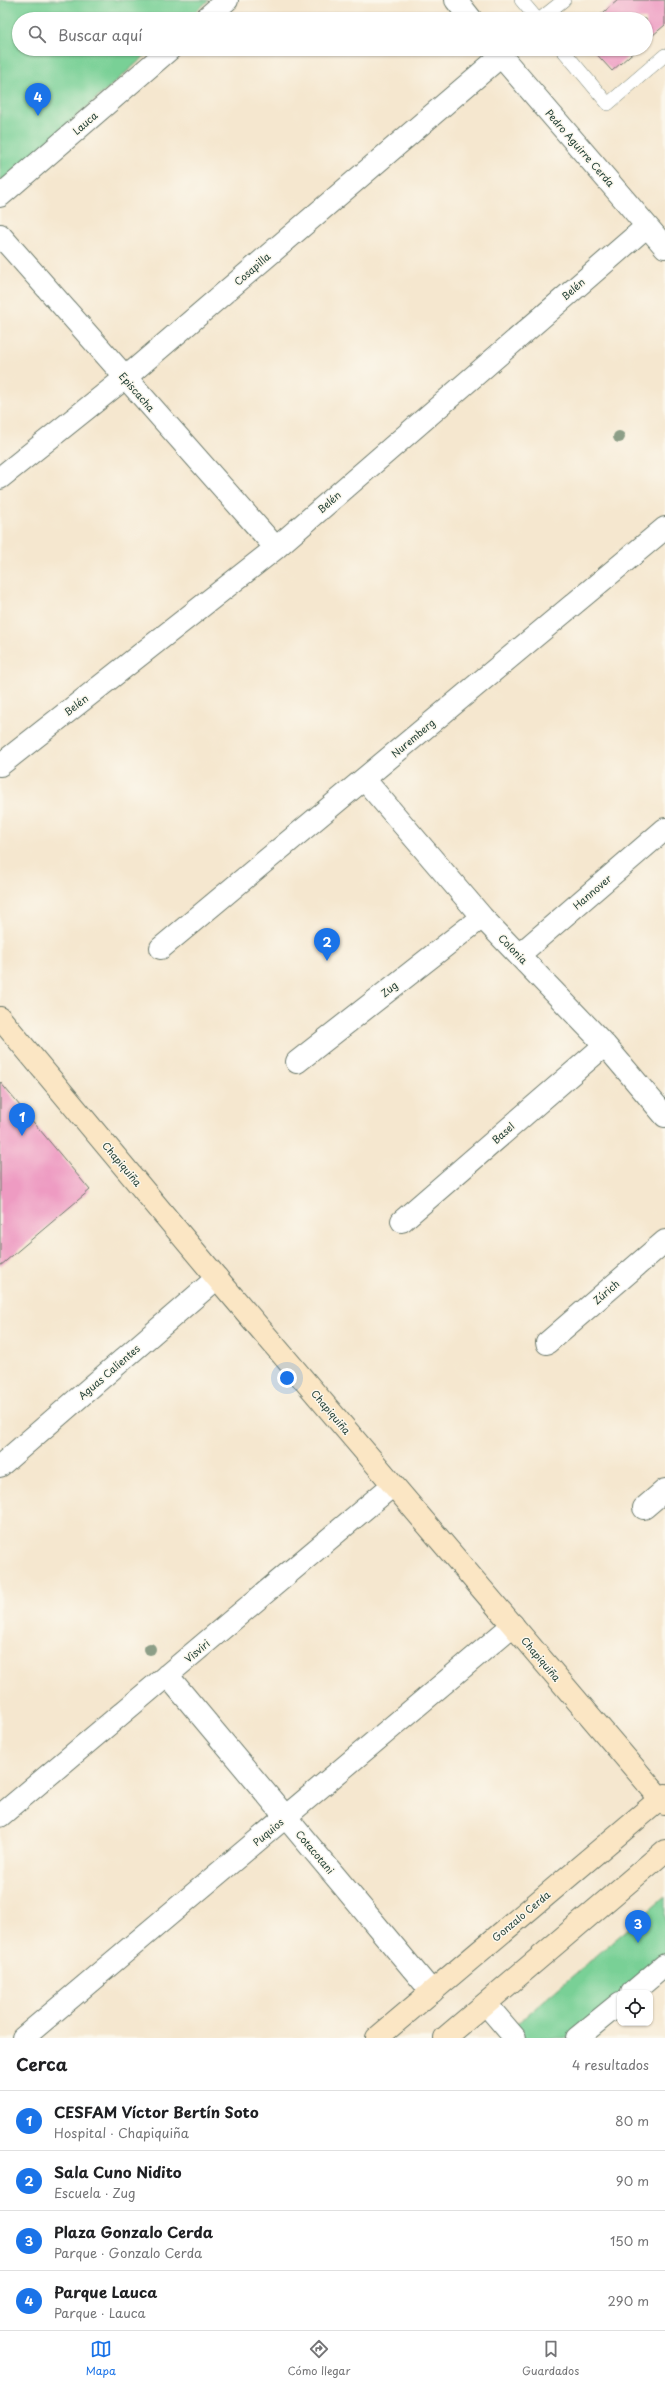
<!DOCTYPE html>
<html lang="es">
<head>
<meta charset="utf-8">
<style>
	:root { --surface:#fff; --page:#f6f6f6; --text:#202124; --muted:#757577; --line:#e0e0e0; --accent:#1a73e8 }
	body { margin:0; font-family:"Playpen Sans",sans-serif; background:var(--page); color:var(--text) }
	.controls { position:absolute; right:12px; bottom:12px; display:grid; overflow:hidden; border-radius:8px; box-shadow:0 1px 3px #0004 }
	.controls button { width:36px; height:36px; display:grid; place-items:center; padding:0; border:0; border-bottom:1px solid var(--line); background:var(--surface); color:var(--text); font:20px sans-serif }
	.you { position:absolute; left:287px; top:1378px; width:14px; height:14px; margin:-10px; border:3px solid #fff; border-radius:50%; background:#1a73e8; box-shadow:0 0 0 6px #1a73e833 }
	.badge { display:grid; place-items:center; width:26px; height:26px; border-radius:50%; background:var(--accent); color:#fff; font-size:13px; font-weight:700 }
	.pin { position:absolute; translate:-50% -33px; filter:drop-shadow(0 1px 2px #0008) }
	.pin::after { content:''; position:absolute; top:21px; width:14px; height:12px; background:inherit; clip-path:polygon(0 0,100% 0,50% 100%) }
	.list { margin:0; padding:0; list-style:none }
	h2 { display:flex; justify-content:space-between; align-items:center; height:52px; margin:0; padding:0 16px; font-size:17px }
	h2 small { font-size:13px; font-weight:400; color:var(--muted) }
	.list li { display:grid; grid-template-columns:26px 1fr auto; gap:12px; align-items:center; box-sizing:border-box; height:60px; padding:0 16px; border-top:1px solid var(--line) }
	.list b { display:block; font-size:15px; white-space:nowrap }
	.list p { margin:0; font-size:13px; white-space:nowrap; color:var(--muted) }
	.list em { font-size:13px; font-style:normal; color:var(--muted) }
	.icon { flex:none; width:22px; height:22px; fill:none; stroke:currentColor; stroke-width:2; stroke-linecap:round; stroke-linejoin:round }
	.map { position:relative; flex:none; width:665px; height:2038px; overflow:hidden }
	.search { position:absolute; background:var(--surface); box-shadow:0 1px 3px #0004; left:12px; right:12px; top:12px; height:44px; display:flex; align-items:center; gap:10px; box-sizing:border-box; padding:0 14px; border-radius:22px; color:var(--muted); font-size:15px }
	.sheet { height:292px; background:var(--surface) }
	nav { display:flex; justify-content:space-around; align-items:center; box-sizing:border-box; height:56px; border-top:1px solid var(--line); background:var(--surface); font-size:11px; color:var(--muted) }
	nav a { display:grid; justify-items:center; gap:2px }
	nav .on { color:var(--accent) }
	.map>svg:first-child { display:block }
	.green { fill:#79d096; stroke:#4c8665 }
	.building { fill:#ee9bc2 }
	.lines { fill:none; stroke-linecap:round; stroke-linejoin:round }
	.lane-casing { stroke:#6a786a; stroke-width:14 }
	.street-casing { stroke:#6a786a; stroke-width:24 }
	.secondary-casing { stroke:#6a786a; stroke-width:24 }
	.lane { stroke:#fff; stroke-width:13 }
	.street { stroke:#fff; stroke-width:22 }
	.secondary { stroke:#fbe6c4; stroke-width:22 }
	.tree { fill:#8c9e87 }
	.labels { text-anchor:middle; stroke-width:3; stroke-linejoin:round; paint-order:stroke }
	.street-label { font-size:10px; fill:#1f3d34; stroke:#fbf7ec }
</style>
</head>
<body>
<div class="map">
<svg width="665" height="2038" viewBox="0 0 665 2038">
	<rect width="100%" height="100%" fill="#fbf7ec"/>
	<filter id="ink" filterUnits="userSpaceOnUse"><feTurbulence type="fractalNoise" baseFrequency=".025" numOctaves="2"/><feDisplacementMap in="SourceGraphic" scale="8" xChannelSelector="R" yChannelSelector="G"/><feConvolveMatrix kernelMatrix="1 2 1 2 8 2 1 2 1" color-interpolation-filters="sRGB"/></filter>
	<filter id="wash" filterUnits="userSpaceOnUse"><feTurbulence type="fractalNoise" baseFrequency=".012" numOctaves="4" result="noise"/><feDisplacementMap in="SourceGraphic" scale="16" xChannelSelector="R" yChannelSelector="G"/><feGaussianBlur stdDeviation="0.9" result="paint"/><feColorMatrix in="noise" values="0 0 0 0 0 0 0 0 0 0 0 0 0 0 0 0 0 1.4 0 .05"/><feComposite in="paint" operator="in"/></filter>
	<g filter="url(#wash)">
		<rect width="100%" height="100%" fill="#f5e7cf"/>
		<path class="green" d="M0 0H209L187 19H19V49H153L0 183Z
			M665 1897V1978L620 1993V2017L595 2038H500Z"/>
		<g id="blocks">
			<path class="building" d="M618 0H665V25L646 41V19H589L593 15 598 17Z
				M592 49H637L612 71Z
				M0 1082 90 1190 0 1266Z"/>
		</g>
	</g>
	<g filter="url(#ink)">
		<use href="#blocks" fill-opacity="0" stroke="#6a786a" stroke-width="1"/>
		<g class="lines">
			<defs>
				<path id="lane" d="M521 0 537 19
					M540 19 564 0
					M562 49 608 104 665 55"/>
				<path id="street" d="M456 0 471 19
					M205 19 227 0
					M495 49 665 247
					M0 196 170 49
					M0 235 276 548
					M0 478 125 378 501 56
					M0 765 276 548 647 226
					M364 779 482 917 605 1045 665 1116
					M161 948 665 528
					M519 955 665 829
					M297 1062 482 917
					M402 1221 605 1045
					M547 1343 665 1241
					M0 1466 217 1278
					M644 1508 665 1490
					M167 1675 432 1992
					M0 1816 393 1485
					M632 1993 665 1965
					M486 2004 515 2038
					M23 2038 513 1625
					M577 2038 620 2003"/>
				<path id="secondary" d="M0 1018 217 1278 665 1804
					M377 2038 665 1795
					M445 2038 665 1851"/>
			</defs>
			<use href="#lane" class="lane-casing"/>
			<use href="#street" class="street-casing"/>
			<use href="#secondary" class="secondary-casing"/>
			<use href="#lane" class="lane"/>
			<use href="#street" class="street"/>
			<use href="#secondary" class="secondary"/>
		</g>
		<g class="tree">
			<circle cx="619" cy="437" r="6"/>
			<circle cx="150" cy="1649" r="6"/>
		</g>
	</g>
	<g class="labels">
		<g class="street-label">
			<text transform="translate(85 123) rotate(-41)" y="4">Lauca</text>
			<text transform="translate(580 148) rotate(49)" y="4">Pedro Aguirre Cerda</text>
			<text transform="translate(252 269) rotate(-41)" y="4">Cosapilla</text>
			<text transform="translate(573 289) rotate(-41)" y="4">Belén</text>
			<text transform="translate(137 392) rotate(49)" y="4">Episcacha</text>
			<text transform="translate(329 502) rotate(-41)" y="4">Belén</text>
			<text transform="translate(76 705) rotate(-38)" y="4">Belén</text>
			<text transform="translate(413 738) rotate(-40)" y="4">Nuremberg</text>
			<text transform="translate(592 892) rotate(-41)" y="4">Hannover</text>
			<text transform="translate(513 949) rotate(46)" y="4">Colonia</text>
			<text transform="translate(389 989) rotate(-38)" y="4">Zug</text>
			<text transform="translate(503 1133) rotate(-41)" y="4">Basel</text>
			<text transform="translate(122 1164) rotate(50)" y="4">Chapiquiña</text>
			<text transform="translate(606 1292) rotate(-41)" y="4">Zúrich</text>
			<text transform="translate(109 1372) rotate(-41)" y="4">Aguas Calientes</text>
			<text transform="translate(331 1412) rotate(50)" y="4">Chapiquiña</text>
			<text transform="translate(197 1651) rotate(-40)" y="4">Visviri</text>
			<text transform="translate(541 1659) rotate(50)" y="4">Chapiquiña</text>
			<text transform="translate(268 1832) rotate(-40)" y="4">Puquios</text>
			<text transform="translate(315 1852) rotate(50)" y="4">Cotacotani</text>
			<text transform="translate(521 1916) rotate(-40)" y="4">Gonzalo Cerda</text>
		</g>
	</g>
</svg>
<div class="controls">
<button><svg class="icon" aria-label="locate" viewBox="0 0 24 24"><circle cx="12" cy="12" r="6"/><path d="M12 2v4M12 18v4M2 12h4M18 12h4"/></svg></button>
</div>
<div class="you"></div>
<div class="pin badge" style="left:22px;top:1136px">1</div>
<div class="pin badge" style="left:327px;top:961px">2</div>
<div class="pin badge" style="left:638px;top:1943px">3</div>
<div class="pin badge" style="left:38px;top:116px">4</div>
<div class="search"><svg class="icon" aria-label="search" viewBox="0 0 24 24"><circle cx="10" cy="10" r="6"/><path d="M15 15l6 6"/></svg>Buscar aquí</div>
</div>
<section class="sheet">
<h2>Cerca<small>4 resultados</small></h2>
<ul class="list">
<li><span class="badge">1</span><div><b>CESFAM Víctor Bertín Soto</b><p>Hospital · Chapiquiña</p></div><em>80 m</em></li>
<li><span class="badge">2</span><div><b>Sala Cuno Nidito</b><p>Escuela · Zug</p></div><em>90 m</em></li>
<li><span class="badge">3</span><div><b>Plaza Gonzalo Cerda</b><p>Parque · Gonzalo Cerda</p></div><em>150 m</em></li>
<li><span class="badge">4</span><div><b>Parque Lauca</b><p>Parque · Lauca</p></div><em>290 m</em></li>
</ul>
</section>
<nav>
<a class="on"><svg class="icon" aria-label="map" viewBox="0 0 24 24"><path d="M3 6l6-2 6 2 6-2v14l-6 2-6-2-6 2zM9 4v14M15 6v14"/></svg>Mapa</a>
<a><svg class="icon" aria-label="directions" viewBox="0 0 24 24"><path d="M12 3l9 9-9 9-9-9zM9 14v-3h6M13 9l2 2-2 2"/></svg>Cómo llegar</a>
<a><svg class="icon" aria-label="saved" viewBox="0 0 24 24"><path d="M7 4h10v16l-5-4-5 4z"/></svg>Guardados</a>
</nav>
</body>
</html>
